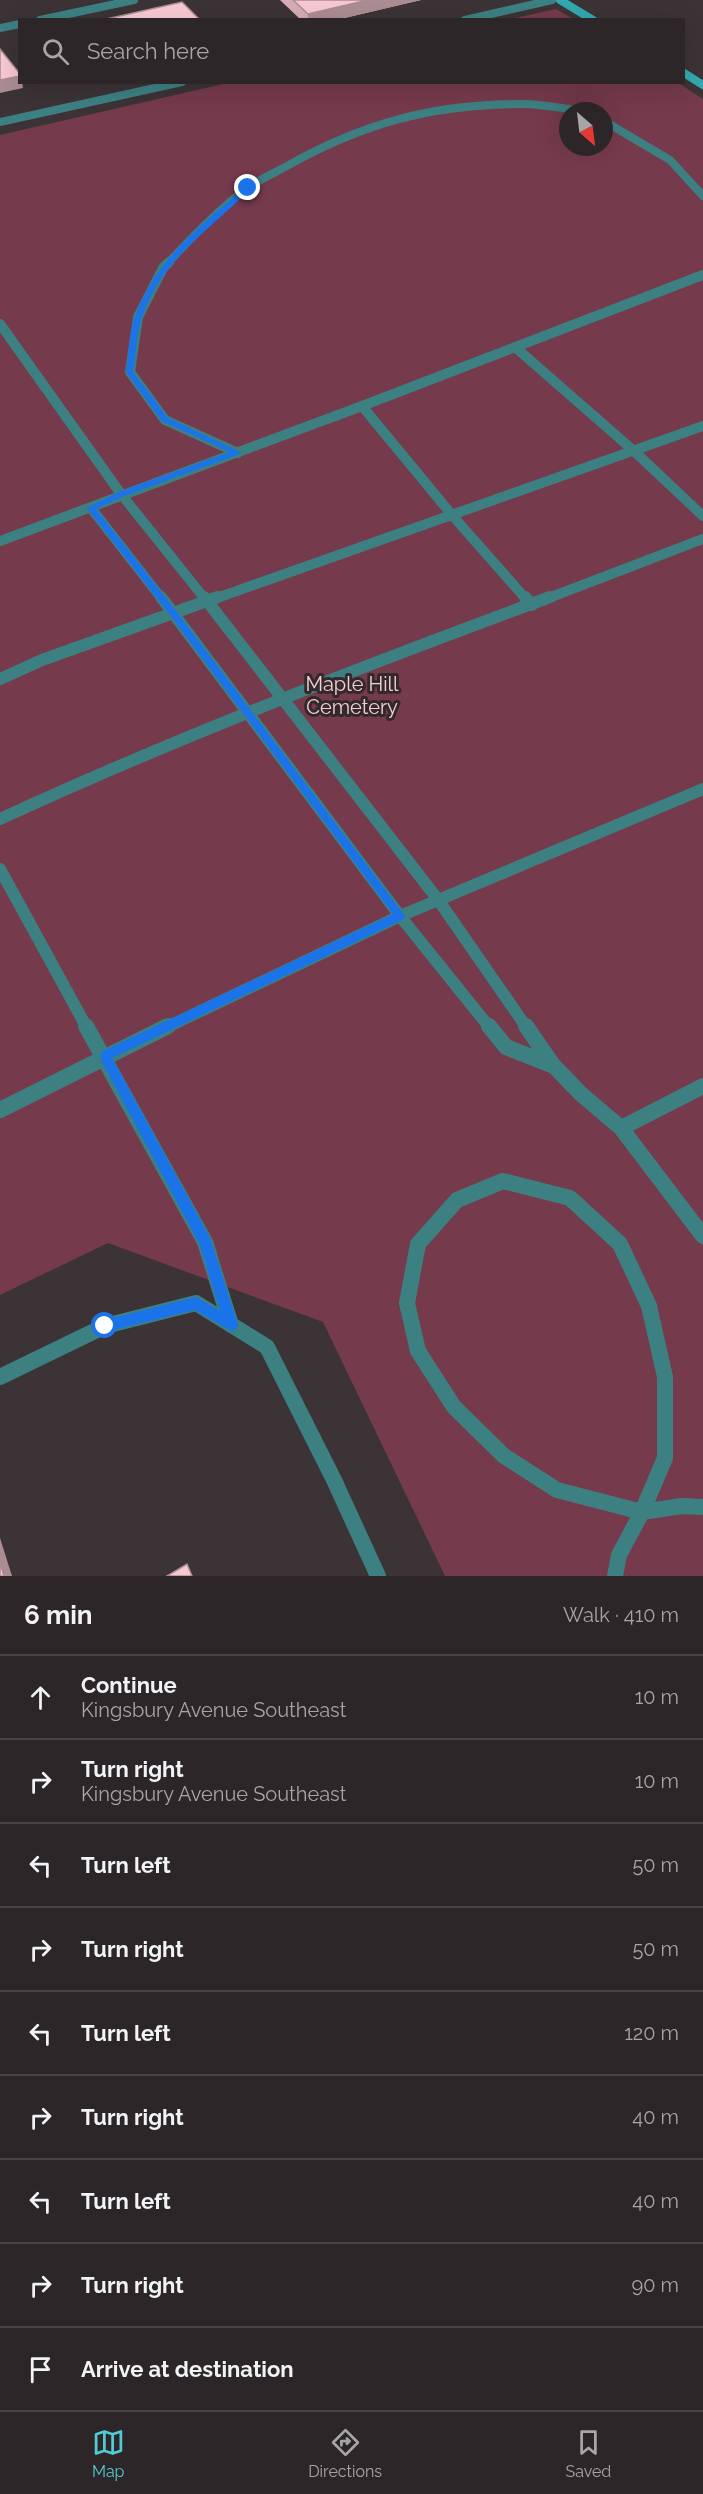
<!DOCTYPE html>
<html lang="en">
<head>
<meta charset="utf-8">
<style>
	:root { --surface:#2c2628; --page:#383234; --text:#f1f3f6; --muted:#a6a5a8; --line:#484345; --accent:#51ccd2 }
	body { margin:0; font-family:Raleway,sans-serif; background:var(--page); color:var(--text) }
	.compass { position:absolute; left:559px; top:102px; width:54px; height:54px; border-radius:50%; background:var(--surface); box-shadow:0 6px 24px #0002; rotate:152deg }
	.stop { position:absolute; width:18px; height:18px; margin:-14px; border:4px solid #1a73e8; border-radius:50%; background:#fff }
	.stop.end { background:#1a73e8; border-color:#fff; box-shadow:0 2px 6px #0008 }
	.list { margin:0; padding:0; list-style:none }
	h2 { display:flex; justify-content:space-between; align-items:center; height:78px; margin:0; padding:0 24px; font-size:26px }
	h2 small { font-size:20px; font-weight:400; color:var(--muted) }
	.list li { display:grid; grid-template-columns:39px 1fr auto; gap:18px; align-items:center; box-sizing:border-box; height:84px; padding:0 24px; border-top:2px solid var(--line) }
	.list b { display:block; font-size:22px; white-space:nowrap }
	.list p { margin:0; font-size:20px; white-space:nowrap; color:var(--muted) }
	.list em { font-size:20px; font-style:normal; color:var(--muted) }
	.icon { flex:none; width:33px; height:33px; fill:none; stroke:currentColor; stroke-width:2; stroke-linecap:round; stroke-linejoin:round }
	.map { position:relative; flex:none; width:703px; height:1576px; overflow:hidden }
	.search { position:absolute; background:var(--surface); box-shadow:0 6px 24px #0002; left:18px; right:18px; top:18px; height:66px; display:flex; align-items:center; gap:15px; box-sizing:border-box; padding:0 21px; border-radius:0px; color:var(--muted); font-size:22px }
	.sheet { height:834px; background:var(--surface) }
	nav { display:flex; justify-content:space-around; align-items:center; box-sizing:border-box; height:84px; border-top:2px solid var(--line); background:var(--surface); font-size:16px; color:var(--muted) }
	nav a { display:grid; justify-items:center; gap:3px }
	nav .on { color:var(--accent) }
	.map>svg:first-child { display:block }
	.green { fill:#753a4b; fill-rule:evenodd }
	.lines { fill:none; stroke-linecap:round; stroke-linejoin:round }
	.service-far3 { stroke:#3d8082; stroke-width:8 }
	.service-far2 { stroke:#3d8082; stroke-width:10 }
	.service-far1 { stroke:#3d8082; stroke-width:12 }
	.service { stroke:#3d8082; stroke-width:16 }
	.minor { stroke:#3d8082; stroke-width:16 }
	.tertiary { stroke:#3d8082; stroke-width:8 }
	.secondary { stroke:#31a9ae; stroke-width:8 }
	.wall { fill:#d4acb5 }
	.shaded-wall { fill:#ac8c93 }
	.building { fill:#f6c8d2; stroke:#ac8c93; stroke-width:1.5 }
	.route { fill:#1a73e8 }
	.labels { text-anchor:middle; stroke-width:6; stroke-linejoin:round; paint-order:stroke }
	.park-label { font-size:20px; fill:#f6cdd6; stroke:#31292b }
</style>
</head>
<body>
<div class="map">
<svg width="703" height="1576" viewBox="0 0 703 1576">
	<rect width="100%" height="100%" fill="#3b3335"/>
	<path class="green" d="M556 9 573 19H511Z
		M232 82H677L703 99V1576H445L323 1322 108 1243 0 1295V135ZM568 111H604V147H568Z"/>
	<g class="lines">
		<path class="service-far3" d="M40 20 134 0
			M0 28 20 24
			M604 121 670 160 703 196
			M168 263C192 237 218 210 247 188 259 180 274 173 287 166 363 123 434 104 522 104 543 104 564 109 585 111"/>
		<path class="service-far2" d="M169 262 163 268 138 317 130 372 165 420 238 453
			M0 324 121 494 205 599
			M515 347 634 451 703 516
			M362 406 452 515 526 599
			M91 508 162 599
			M0 541 362 406 703 275
			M214 599 703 426
			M546 599 703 539"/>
		<path class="service-far1" d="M161 597 400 916 490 1028
			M204 597 439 901 527 1028
			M525 597 532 605
			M0 679 42 660 218 597
			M0 819C180 736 364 666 550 597
			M0 869 87 1028
			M165 1028 400 916 703 789"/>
		<path class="service" d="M86 1026 205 1242 231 1325
			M489 1026 506 1047 554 1066 581 1094 621 1128 703 1236
			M526 1026 553 1065
			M0 1110 168 1026
			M621 1128 703 1086
			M503 1181 570 1198 620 1244 649 1306 665 1377V1458L642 1512 557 1490 504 1456 454 1407 418 1351 407 1303 418 1244 457 1200Z
			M615 1576 619 1555 642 1512 682 1506 703 1507"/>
		<path class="minor" d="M0 1377 105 1326 196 1303 267 1347 334 1480 378 1576"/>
		<path class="tertiary" d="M465 20 552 0
			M0 122 182 82"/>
		<path class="secondary" d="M560 0 593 20
			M684 73 703 85"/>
	</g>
	<path class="wall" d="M280 0H421L336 20H301Z"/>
	<path class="shaded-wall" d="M368 0H421L336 20H308V14Z
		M20 76V82H22L23 88 0 93V80Z
		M0 1538 12 1576H4L0 1563Z"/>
	<path class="building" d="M293 0H368L308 14Z
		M182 2 200 20H102Z
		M0 49 20 74V76L0 80Z
		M0 1563 4 1576H0Z
		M187 1564 192 1576H167Z"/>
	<path class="route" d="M246 187 251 188C210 231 162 257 142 317 136 334 136 354 133 372L168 418 242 453 124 496 96 509 176 611 405 916 404 919 112 1058 210 1238 238 1325 236 1329 231 1331 195 1310 105 1332 100 1331 98 1326 100 1321 105 1320 196 1297 220 1311 200 1245 101 1060V1052L393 914 170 615 87 508 119 492 230 452 162 421 126 372C129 354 129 333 135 317 155 260 202 224 246 187Z"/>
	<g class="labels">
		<g class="park-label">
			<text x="352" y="691">Maple Hill<tspan x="352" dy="23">Cemetery</tspan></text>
		</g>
	</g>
</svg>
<svg class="compass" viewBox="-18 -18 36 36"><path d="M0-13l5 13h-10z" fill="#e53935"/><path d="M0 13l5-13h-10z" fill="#a6a5a8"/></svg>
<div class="stop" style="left:105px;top:1326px"></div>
<div class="stop end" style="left:248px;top:188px"></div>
<div class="search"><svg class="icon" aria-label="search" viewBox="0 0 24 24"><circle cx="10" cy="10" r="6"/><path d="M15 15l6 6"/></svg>Search here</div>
</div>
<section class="sheet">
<h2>6 min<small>Walk · 410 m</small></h2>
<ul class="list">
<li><svg class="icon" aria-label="ahead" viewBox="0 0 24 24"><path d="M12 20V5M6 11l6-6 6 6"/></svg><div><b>Continue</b><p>Kingsbury Avenue Southeast</p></div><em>10 m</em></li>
<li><svg class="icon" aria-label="right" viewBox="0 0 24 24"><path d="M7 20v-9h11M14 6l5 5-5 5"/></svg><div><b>Turn right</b><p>Kingsbury Avenue Southeast</p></div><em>10 m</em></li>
<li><svg class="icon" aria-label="left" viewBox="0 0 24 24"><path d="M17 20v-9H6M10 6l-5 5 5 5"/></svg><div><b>Turn left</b></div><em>50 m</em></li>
<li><svg class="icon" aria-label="right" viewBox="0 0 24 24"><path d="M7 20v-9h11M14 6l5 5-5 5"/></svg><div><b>Turn right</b></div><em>50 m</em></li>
<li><svg class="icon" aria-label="left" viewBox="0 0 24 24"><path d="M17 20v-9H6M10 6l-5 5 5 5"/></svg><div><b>Turn left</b></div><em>120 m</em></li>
<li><svg class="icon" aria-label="right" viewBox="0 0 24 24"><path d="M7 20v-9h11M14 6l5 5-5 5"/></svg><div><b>Turn right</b></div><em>40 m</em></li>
<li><svg class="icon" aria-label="left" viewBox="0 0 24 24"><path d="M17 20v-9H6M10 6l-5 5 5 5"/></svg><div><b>Turn left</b></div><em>40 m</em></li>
<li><svg class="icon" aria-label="right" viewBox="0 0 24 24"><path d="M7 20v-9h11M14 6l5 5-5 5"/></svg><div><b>Turn right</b></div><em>90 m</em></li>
<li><svg class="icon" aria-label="arrive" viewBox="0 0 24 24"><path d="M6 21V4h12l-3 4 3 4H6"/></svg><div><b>Arrive at destination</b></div></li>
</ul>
</section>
<nav>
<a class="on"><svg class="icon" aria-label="map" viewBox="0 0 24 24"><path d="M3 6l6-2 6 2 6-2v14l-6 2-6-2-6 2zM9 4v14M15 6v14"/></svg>Map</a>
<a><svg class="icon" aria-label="directions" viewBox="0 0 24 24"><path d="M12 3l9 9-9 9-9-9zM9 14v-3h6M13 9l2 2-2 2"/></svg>Directions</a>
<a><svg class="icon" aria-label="saved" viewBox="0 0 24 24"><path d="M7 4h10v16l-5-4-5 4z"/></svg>Saved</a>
</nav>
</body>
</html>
